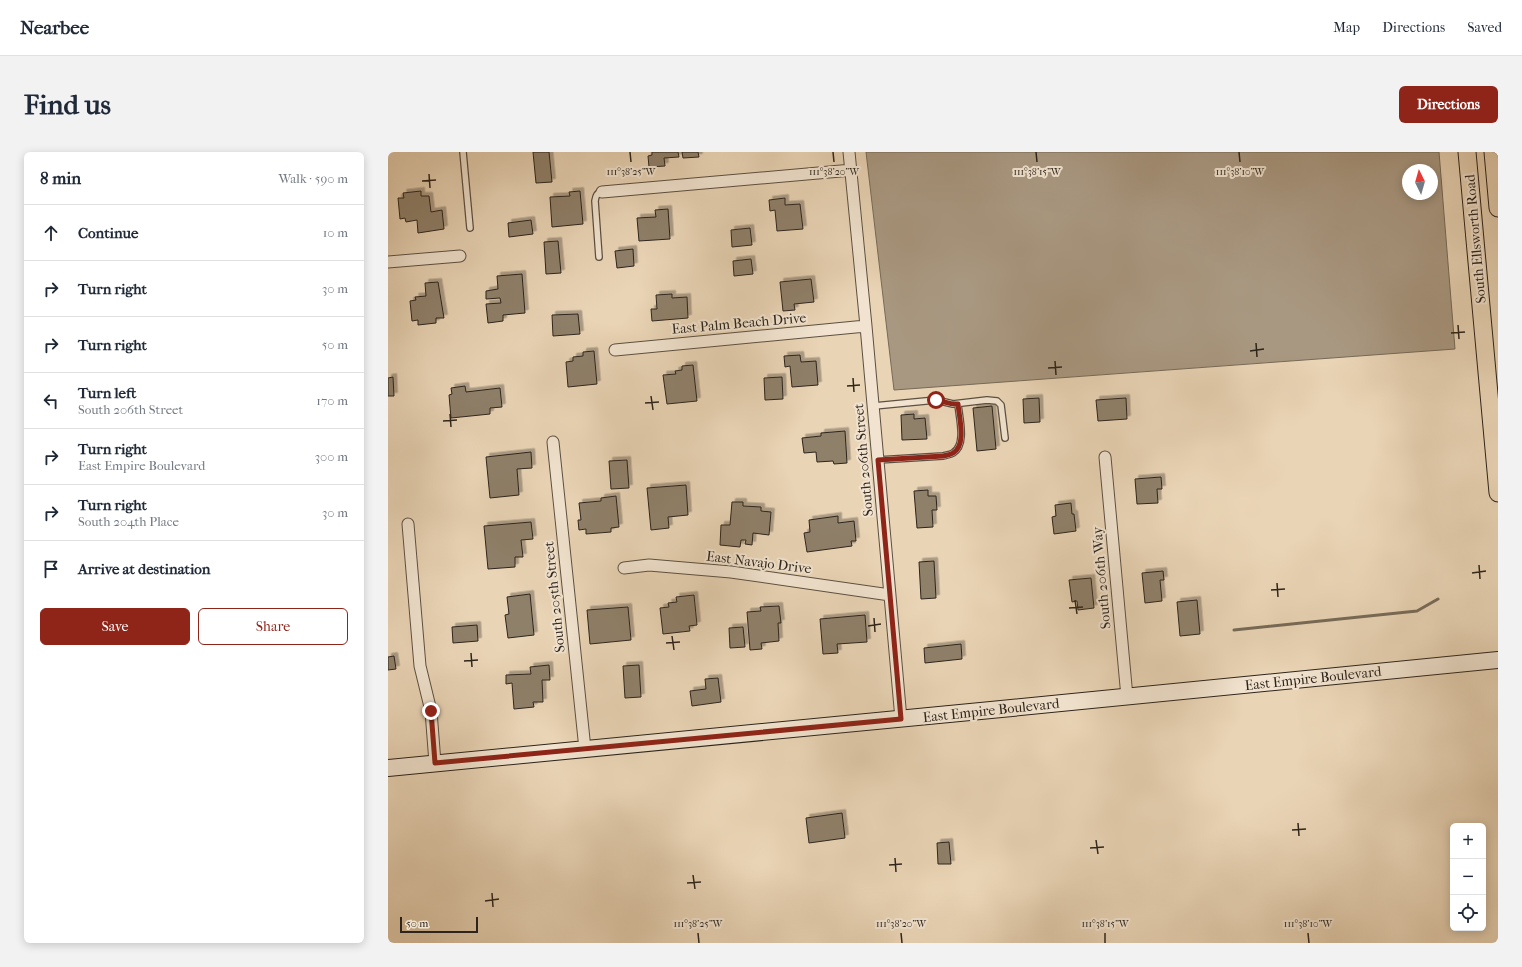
<!DOCTYPE html>
<html lang="en">
<head>
<meta charset="utf-8">
<style>
	:root { --surface:#fff; --page:#f2f2f3; --text:#1f2937; --muted:#747a83; --line:#e0e1e3; --accent:#8f2418 }
	body { margin:0; font-family:"IM FELL French Canon",serif; background:var(--page); color:var(--text) }
	.controls { position:absolute; right:12px; bottom:12px; display:grid; overflow:hidden; border-radius:6px; box-shadow:0 2px 10px #0003 }
	.controls button { width:36px; height:36px; display:grid; place-items:center; padding:0; border:0; border-bottom:1px solid var(--line); background:var(--surface); color:var(--text); font:20px sans-serif }
	.compass { position:absolute; left:1014px; top:12px; width:36px; height:36px; border-radius:50%; background:var(--surface); box-shadow:0 2px 10px #0003; rotate:355deg }
	.scale { position:absolute; left:12px; bottom:10px; width:78px; box-sizing:border-box; padding-left:4px; border:2px solid #2d241b; border-top:0; font-size:11px; line-height:14px; white-space:nowrap; color:#2d241b; -webkit-text-stroke:3px #f1e3cf; paint-order:stroke }
	.stop { position:absolute; width:12px; height:12px; margin:-9px; border:3px solid #8f2418; border-radius:50%; background:#fff }
	.stop.end { background:#8f2418; border-color:#fff; box-shadow:0 1px 4px #0008 }
	.list { margin:0; padding:0; list-style:none }
	h2 { display:flex; justify-content:space-between; align-items:center; height:52px; margin:0; padding:0 16px; font-size:17px }
	h2 small { font-size:13px; font-weight:400; color:var(--muted) }
	.list li { display:grid; grid-template-columns:26px 1fr auto; gap:12px; align-items:center; box-sizing:border-box; height:56px; padding:0 16px; border-top:1px solid var(--line) }
	.list b { display:block; font-size:15px; white-space:nowrap }
	.list p { margin:0; font-size:13px; white-space:nowrap; color:var(--muted) }
	.list em { font-size:13px; font-style:normal; color:var(--muted) }
	.actions { display:flex; gap:8px; padding:12px 16px }
	.actions a { flex:1; padding:9px 0; border:1px solid var(--accent); border-radius:6px; text-align:center; font-size:14px; color:var(--accent) }
	.actions .main { background:var(--accent); color:#fff }
	.icon { flex:none; width:22px; height:22px; fill:none; stroke:currentColor; stroke-width:2; stroke-linecap:round; stroke-linejoin:round }
	.map { position:relative; flex:none; width:1110px; height:791px; overflow:hidden; border-radius:6px }
	header { display:flex; align-items:center; gap:24px; box-sizing:border-box; height:56px; padding:0 20px; background:var(--surface); border-bottom:1px solid var(--line) }
	header strong { font-size:19px }
	nav { display:flex; gap:22px; margin-inline-start:auto; font-size:14px }
	.intro { display:flex; align-items:center; justify-content:space-between; box-sizing:border-box; height:96px; padding:0 24px }
	h1 { margin:0; font-size:28px }
	.button { padding:10px 18px; border-radius:6px; background:var(--accent); color:#fff; font-size:14px; font-weight:700 }
	main { display:flex; gap:24px; padding:0 24px }
	aside { flex:1; background:var(--surface); border-radius:6px; box-shadow:0 2px 10px #0003 }
	.map>svg:first-child { display:block }
	.water { fill:#a99881; stroke:#776a58; fill-rule:evenodd }
	.lines { fill:none; stroke-linecap:round; stroke-linejoin:round }
	.stream { stroke:#776a58; stroke-width:3 }
	.building { fill:#8f806b; stroke:#2d241b; filter:url(#shadow) }
	.lane-casing { stroke:#5c5042; stroke-width:8 }
	.street-casing { stroke:#5c5042; stroke-width:13 }
	.secondary-casing { stroke:#2d241b; stroke-width:18 }
	.primary-casing { stroke:#2d241b; stroke-width:19 }
	.lane { stroke:#f1e3cf; stroke-width:5.5 }
	.street { stroke:#f1e3cf; stroke-width:11 }
	.secondary { stroke:#f1e3cf; stroke-width:16 }
	.primary { stroke:#e9d4b5; stroke-width:17 }
	.route { stroke:#8f2418; stroke-width:5 }
	.ticks { fill:none; stroke:#2d241b; stroke-width:1.5 }
	.labels { text-anchor:middle; stroke-width:4; stroke-linejoin:round; paint-order:stroke }
	.street-label { font-size:14px; fill:#2d241b; stroke:#f1e3cf }
	.ticks-label { font-size:10px; text-anchor:middle; fill:#2d241b; stroke:#f1e3cf; stroke-width:4; stroke-linejoin:round; paint-order:stroke }
</style>
</head>
<body>
<header>
<strong>Nearbee</strong>
<nav><a>Map</a><a>Directions</a><a>Saved</a></nav>
</header>
<div class="intro"><h1>Find us</h1><a class="button">Directions</a></div>
<main>
<aside>
<h2>8 min<small>Walk · 590 m</small></h2>
<ul class="list">
<li><svg class="icon" aria-label="ahead" viewBox="0 0 24 24"><path d="M12 20V5M6 11l6-6 6 6"/></svg><div><b>Continue</b></div><em>10 m</em></li>
<li><svg class="icon" aria-label="right" viewBox="0 0 24 24"><path d="M7 20v-9h11M14 6l5 5-5 5"/></svg><div><b>Turn right</b></div><em>30 m</em></li>
<li><svg class="icon" aria-label="right" viewBox="0 0 24 24"><path d="M7 20v-9h11M14 6l5 5-5 5"/></svg><div><b>Turn right</b></div><em>50 m</em></li>
<li><svg class="icon" aria-label="left" viewBox="0 0 24 24"><path d="M17 20v-9H6M10 6l-5 5 5 5"/></svg><div><b>Turn left</b><p>South 206th Street</p></div><em>170 m</em></li>
<li><svg class="icon" aria-label="right" viewBox="0 0 24 24"><path d="M7 20v-9h11M14 6l5 5-5 5"/></svg><div><b>Turn right</b><p>East Empire Boulevard</p></div><em>300 m</em></li>
<li><svg class="icon" aria-label="right" viewBox="0 0 24 24"><path d="M7 20v-9h11M14 6l5 5-5 5"/></svg><div><b>Turn right</b><p>South 204th Place</p></div><em>30 m</em></li>
<li><svg class="icon" aria-label="arrive" viewBox="0 0 24 24"><path d="M6 21V4h12l-3 4 3 4H6"/></svg><div><b>Arrive at destination</b></div></li>
</ul>
<div class="actions"><a class="main">Save</a><a>Share</a></div>
</aside>
<div class="map">
<svg width="1110" height="791" viewBox="0 0 1110 791">
	<defs>
		<filter id="shadow"><feDropShadow dx="3.5" dy="-3.5" stdDeviation="0" flood-color="#0004"/></filter>
	</defs>
	<rect width="100%" height="100%" fill="#e9d4b5"/>
	<filter id="stains"><feTurbulence type="fractalNoise" baseFrequency=".005" numOctaves="4"/><feColorMatrix values="0 0 0 0 .2 0 0 0 0 .09 0 0 0 0 .02 0 0 0 .5 -.17"/></filter>
	<radialGradient id="worn" r=".72"><stop offset=".6" stop-color="#630" stop-opacity="0"/><stop offset="1" stop-color="#630" stop-opacity=".3"/></radialGradient>
	<path class="water" d="M478 0H1051L1067 197 506 238ZM1020 18H1044V42H1020Z"/>
	<g class="lines">
		<path class="stream" d="M846 478 1029 459 1050 447"/>
	</g>
	<path class="building" d="M145 0H161L164 30 148 31Z
		M264 0H290L291 5 276 6 277 14 261 15 260 4 264 3Z
		M294 0H310L311 5 295 6Z
		M33 39V44H41L43 60 54 58 56 77 30 81 29 68 18 70 17 66 12 67 10 46H16L15 41Z
		M192 39 195 72 164 75 162 45 182 44 181 40Z
		M397 46V53L412 52 415 77 389 79 387 58 382 59 381 48Z
		M280 57 282 87 251 89 249 66 268 65 267 58Z
		M143 68 145 82 121 85 120 71Z
		M362 76 364 93 344 95 343 78Z
		M170 89 173 121 158 122 156 90Z
		M245 97 246 114 229 116 227 99Z
		M363 107 365 122 346 124 345 109Z
		M134 122 137 161 115 163V169L100 171 98 152 113 151 112 146 98 147V139L110 137 109 124Z
		M423 127 426 150 406 152 407 158 395 159 392 130Z
		M50 130 56 166H48V171L30 173V168L24 169 22 149 28 148 27 145 38 144 37 131Z
		M284 142V146L299 145 300 166 264 169 263 157H269L268 143Z
		M190 162 192 182 165 184 164 163Z
		M206 199 209 232 180 235 178 210 185 209V205L195 204V200Z
		M412 203 413 210 428 209 430 233 404 235 402 214 397 215 396 204Z
		M305 213 309 249 279 252 275 223 288 222 287 219 294 218V214Z
		M5 225 6 244H0V226Z
		M394 225 395 247 377 248 376 226Z
		M77 234 78 240 112 236 114 255 102 256V262L63 266 61 243 64 242 63 236Z
		M651 246 652 270 636 271 635 247Z
		M738 246 739 267 710 269 708 248Z
		M604 254 608 297 589 299 585 256Z
		M526 262V267L537 266 539 287 514 288 513 263Z
		M457 279 459 311 446 312 445 309 429 310 428 300 416 301 414 286 433 284V281Z
		M143 300 144 316 129 317 131 343 102 346 98 305Z
		M239 308 241 336 223 337 221 309Z
		M773 325 774 337H769L770 351 749 352 747 327Z
		M298 333 300 363 280 365 281 376 263 378 259 336Z
		M540 338V344H548L549 358H544L545 375 529 376 526 339Z
		M228 344 231 375 223 376V380L198 382V377L191 378 190 368H193L191 351 213 349V346Z
		M344 350H355V354L373 355V359L383 360 381 383 365 381 364 393 357 392 358 388H353L352 395 332 393 333 373H342Z
		M683 351 684 362H686L688 379 666 382 664 365 668 364 667 353Z
		M450 364V371L466 369 468 389H463L464 394 419 400 416 381 422 380 421 368Z
		M143 370 145 387 133 388 135 405H127V415L100 417 96 374Z
		M546 409 548 446 533 447 531 410Z
		M775 419 776 428H772L774 449 757 451 754 421Z
		M703 426 706 456 690 458 689 449 684 450 681 428Z
		M142 442 146 483 120 486 117 463 121 462 119 445Z
		M306 443 309 473 301 474 302 479 275 482 272 456 281 455 280 451 289 450 288 445Z
		M809 448 812 482 792 484 789 450Z
		M391 454 393 471H390L391 489 373 491 374 497 362 498 359 460 373 459 372 455Z
		M240 455 243 488 202 492 199 458Z
		M477 463 479 490 449 492 450 501 435 502 432 467Z
		M89 473 90 489 65 491 64 475Z
		M355 475 357 495 342 496 341 476Z
		M573 492 574 507 537 511 536 496Z
		M6 504 8 517 0 518V505Z
		M161 513 162 528H154L155 550H145L146 555 126 557 124 531 118 532V523L143 522 142 515Z
		M251 513 253 545 237 546 235 514Z
		M330 526 333 550 304 554 302 539 318 537 317 527Z
		M454 661 457 686 421 691 418 666Z
		M561 690 563 712H550L549 691Z"/>
	<g class="lines">
		<defs>
			<path id="lane" d="M75 0 82 76
				M211 105 207 49C208 43 209 41 214 40
				M486 254 548 248 565 252 599 248 609 249 613 253 617 286
				M490 308 555 304C558 303 562 303 565 301 579 293 571 265 570 252"/>
			<path id="street" d="M461 0 478 174 513 567
				M214 40 464 18
				M0 110 72 104
				M227 198 478 174
				M165 290 197 597
				M717 305 739 545
				M20 372 32 514 43 559 47 611
				M236 416 261 413 343 420 502 443"/>
			<path id="secondary" d="M0 616 603 558 1110 508"/>
			<path id="primary" d="M1079 0 1110 341
				M1105 0 1110 56"/>
		</defs>
		<use href="#lane" class="lane-casing"/>
		<use href="#street" class="street-casing"/>
		<use href="#secondary" class="secondary-casing"/>
		<use href="#primary" class="primary-casing"/>
		<use href="#lane" class="lane"/>
		<use href="#street" class="street"/>
		<use href="#secondary" class="secondary"/>
		<use href="#primary" class="primary"/>
	</g>
	<g class="lines">
		<path class="route" d="M43 559 47 611 513 567 490 308 555 304C558 303 562 303 565 301 579 293 571 265 570 252 562 253 556 249 548 248"/>
	</g>
	<path class="ticks" d="M242 0 243 10M445 0 446 10M648 0 649 10M851 0 852 10M41 22 42 36M34 29 48 28M1070 173 1071 187M1063 181 1077 180M868 191 869 205M862 199 876 197M667 209 668 223M660 216 674 215M465 226 466 240M459 234 472 233M263 244 265 258M257 251 271 250M62 262 63 275M55 269 69 268M1091 413 1092 427M1084 421 1098 419M889 431 890 445M883 438 897 437M687 448 689 462M681 456 695 455M486 466 487 480M480 474 493 472M284 484 286 498M278 491 292 490M83 501 84 515M76 509 90 508M910 671 911 684M904 678 918 677M708 688 710 702M702 696 716 695M507 706 508 720M501 713 514 712M305 723 307 737M299 731 313 730M104 741 105 755M97 749 111 747M310 781 311 791M513 781 514 791M717 781V791M920 781 921 791"/>
	<g class="labels">
		<g class="street-label">
			<text transform="translate(1087 87) rotate(-95)" y="5">South Ellsworth Road</text>
			<text transform="translate(351 171) rotate(-5)" y="5">East Palm Beach Drive</text>
			<text transform="translate(475 308) rotate(-95)" y="5">South 206th Street</text>
			<text transform="translate(371 410) rotate(7)" y="5">East Navajo Drive</text>
			<text transform="translate(713 426) rotate(-95)" y="5">South 206th Way</text>
			<text transform="translate(166 445) rotate(-96)" y="5">South 205th Street</text>
			<text transform="translate(925 526) rotate(-6)" y="5">East Empire Boulevard</text>
			<text transform="translate(603 558) rotate(-6)" y="5">East Empire Boulevard</text>
		</g>
	</g>
	<g class="ticks-label">
		<text x="243" y="23">111°38'25"W</text>
		<text x="446" y="23">111°38'20"W</text>
		<text x="649" y="23">111°38'15"W</text>
		<text x="852" y="23">111°38'10"W</text>
		<text x="310" y="775">111°38'25"W</text>
		<text x="513" y="775">111°38'20"W</text>
		<text x="717" y="775">111°38'15"W</text>
		<text x="920" y="775">111°38'10"W</text>
	</g>
	<rect width="100%" height="100%" filter="url(#stains)"/>
	<rect width="100%" height="100%" fill="url(#worn)"/>
</svg>
<div class="controls">
<button>+</button>
<button>−</button>
<button><svg class="icon" aria-label="locate" viewBox="0 0 24 24"><circle cx="12" cy="12" r="6"/><path d="M12 2v4M12 18v4M2 12h4M18 12h4"/></svg></button>
</div>
<svg class="compass" viewBox="-18 -18 36 36"><path d="M0-13l5 13h-10z" fill="#e53935"/><path d="M0 13l5-13h-10z" fill="#747a83"/></svg>
<div class="scale">50 m</div>
<div class="stop" style="left:548px;top:248px"></div>
<div class="stop end" style="left:43px;top:559px"></div>
</div>
</main>
</body>
</html>
